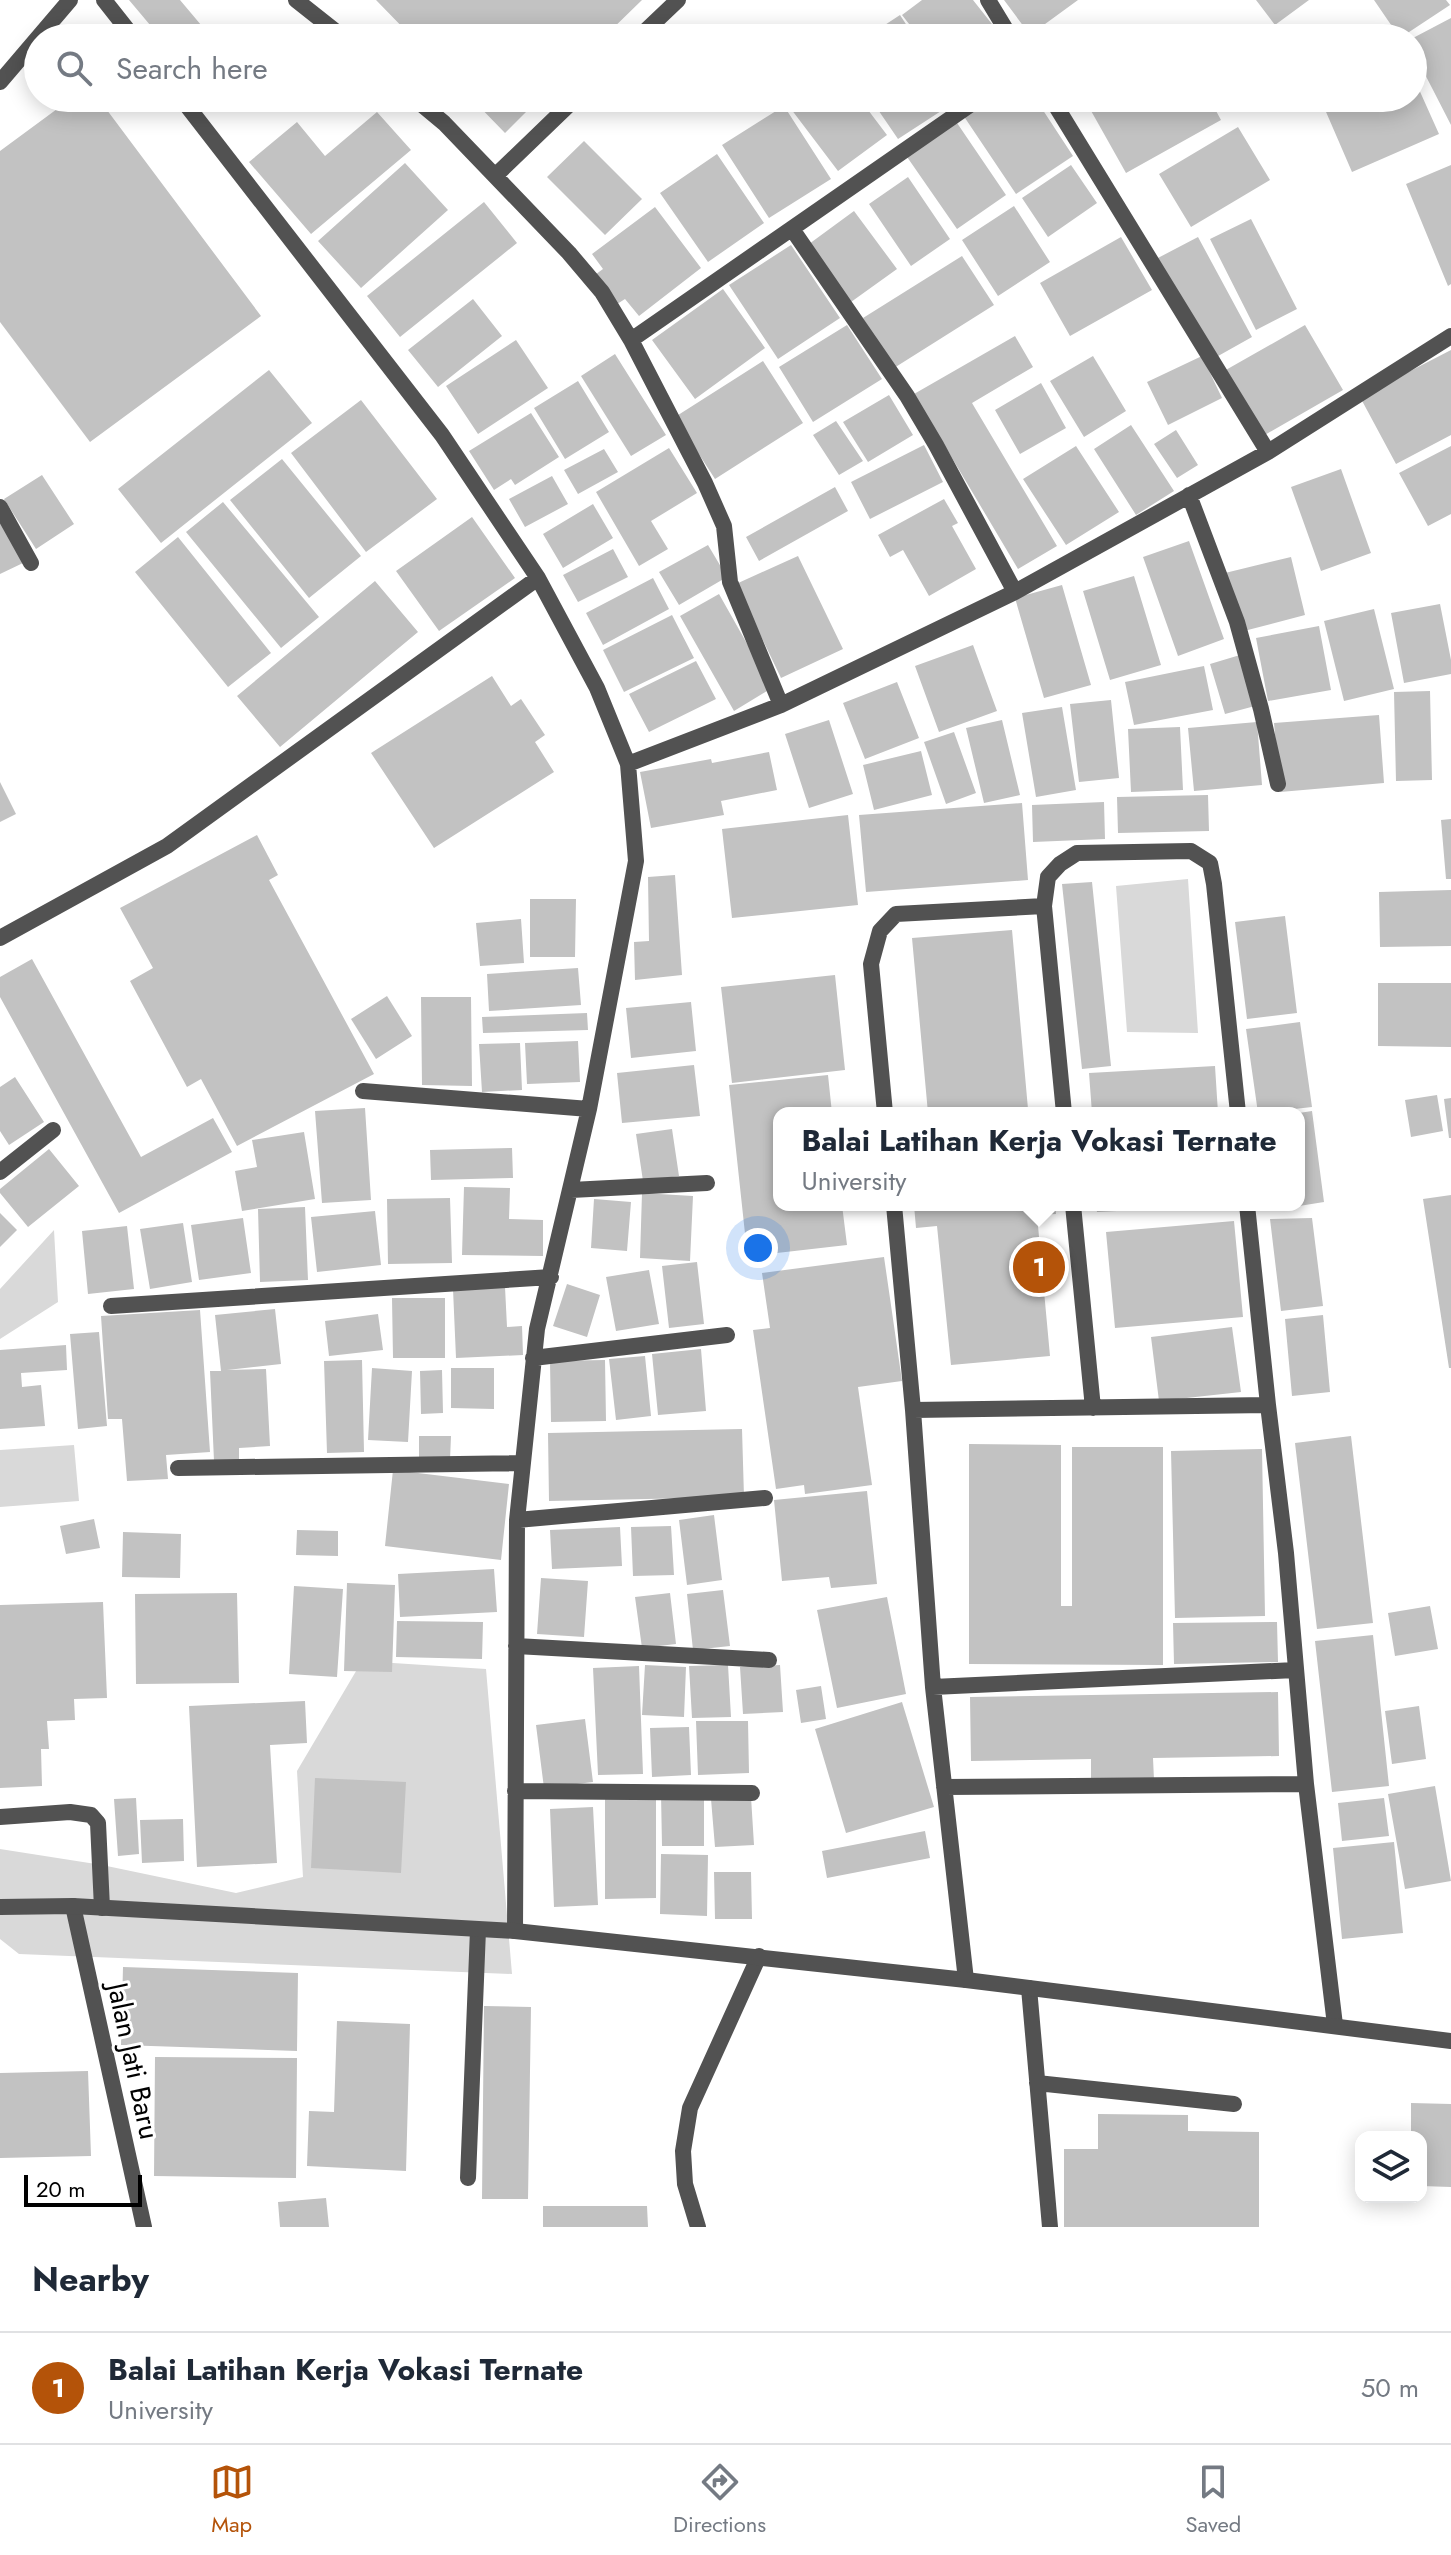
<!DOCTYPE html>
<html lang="en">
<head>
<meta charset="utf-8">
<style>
	:root { --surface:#fff; --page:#f2f2f3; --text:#1f2937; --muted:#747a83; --line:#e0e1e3; --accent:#b45309 }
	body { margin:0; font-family:Jost,sans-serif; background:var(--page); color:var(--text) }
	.controls { position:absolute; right:24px; bottom:24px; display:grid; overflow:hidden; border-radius:16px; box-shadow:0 4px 20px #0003 }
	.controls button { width:72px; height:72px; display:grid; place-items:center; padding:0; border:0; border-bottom:2px solid var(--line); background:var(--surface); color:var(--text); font:40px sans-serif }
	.scale { position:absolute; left:24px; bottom:20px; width:118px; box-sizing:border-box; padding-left:8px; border:4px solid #000; border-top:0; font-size:22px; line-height:28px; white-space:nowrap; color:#000; -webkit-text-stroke:6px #fff; paint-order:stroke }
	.you { position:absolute; left:758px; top:1248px; width:28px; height:28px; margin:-20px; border:6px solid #fff; border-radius:50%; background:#1a73e8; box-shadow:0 0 0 12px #1a73e833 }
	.badge { display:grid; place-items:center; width:52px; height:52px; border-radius:50%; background:var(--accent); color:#fff; font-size:26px; font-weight:700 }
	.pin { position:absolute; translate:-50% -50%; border:4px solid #fff; box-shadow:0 2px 8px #0006 }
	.popup { position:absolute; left:773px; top:1107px; width:532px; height:104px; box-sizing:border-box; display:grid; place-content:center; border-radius:16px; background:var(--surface); filter:drop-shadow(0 2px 6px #0005); font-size:26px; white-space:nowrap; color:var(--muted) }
	.popup b { font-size:30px; color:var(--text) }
	.popup::after { content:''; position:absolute; left:50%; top:100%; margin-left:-16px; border:16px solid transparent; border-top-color:var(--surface) }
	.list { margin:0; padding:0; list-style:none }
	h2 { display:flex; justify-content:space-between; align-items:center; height:104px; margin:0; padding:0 32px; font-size:34px }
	h2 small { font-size:26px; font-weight:400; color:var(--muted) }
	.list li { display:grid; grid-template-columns:52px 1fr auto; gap:24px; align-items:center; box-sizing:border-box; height:112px; padding:0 32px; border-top:2px solid var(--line) }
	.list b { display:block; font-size:30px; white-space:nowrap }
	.list p { margin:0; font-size:26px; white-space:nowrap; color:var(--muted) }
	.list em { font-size:26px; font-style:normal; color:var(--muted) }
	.icon { flex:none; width:44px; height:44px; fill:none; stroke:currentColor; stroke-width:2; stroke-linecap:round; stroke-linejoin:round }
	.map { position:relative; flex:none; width:1451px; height:2227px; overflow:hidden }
	.search { position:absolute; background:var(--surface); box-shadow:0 4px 20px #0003; left:24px; right:24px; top:24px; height:88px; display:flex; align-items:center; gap:20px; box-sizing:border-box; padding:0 28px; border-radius:44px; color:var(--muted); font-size:30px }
	.sheet { height:216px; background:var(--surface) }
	nav { display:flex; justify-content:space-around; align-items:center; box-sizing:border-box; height:112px; border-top:2px solid var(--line); background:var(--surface); font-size:22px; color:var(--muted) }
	nav a { display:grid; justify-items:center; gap:4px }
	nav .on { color:var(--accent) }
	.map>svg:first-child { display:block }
	.green { fill:#d9d9d9 }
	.building { fill:#c2c2c2 }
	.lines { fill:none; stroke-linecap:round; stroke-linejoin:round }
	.service { stroke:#525252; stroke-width:16 }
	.minor { stroke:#525252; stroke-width:16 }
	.tertiary { stroke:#525252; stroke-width:16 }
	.labels { text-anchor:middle; stroke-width:6; stroke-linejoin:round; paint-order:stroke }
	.street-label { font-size:28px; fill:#000; stroke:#fff }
</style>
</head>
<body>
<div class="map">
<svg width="1451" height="2227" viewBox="0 0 1451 2227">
	<rect width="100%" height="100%" fill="#fff"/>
	<path class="green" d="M1188 879 1198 1033 1127 1032 1116 886Z
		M54 1230 58 1302 0 1339V1289Z
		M74 1445 79 1501 0 1507V1450Z
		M362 1661 486 1669 512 1974 19 1954 0 1939V1849L102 1865 236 1893 303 1877 297 1771Z"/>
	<path class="building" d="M129 0H180L212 38H161Z
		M376 0H642L603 38H413Z
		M922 0H973L1003 38H920L902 15Z
		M1004 0H1078L1030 35Z
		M1256 0H1309L1275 25Z
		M1374 0H1446L1450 5 1400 38Z
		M900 15 915 38H865Z
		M1451 18V125L1413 51V38Z
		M1413 76 1439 134 1352 172 1320 98H1413Z
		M72 98H98L261 316 90 442 0 322V151Z
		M471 98H540L505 133Z
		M797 98H859L887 135 838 171 788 105Z
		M870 98H956L958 100 898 139Z
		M988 98H1035L1073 156 1016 194 963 115Z
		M1110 98H1209L1221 120 1126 173 1090 109Z
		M784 106 831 179 769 218 722 145Z
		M377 112 411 150 311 234 249 162 297 122 325 156Z
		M955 120 1006 195 957 229 905 154Z
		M1238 127 1270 180 1191 227 1159 174Z
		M584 141 642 199 605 235 547 177Z
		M717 154 764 223 708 262 660 193Z
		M405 163 448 210 361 288 318 241Z
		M1071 165 1097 203 1048 237 1022 198Z
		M1451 165V284L1448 286 1406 184Z
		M908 177 950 239 911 266 869 204Z
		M484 202 517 243 400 337 367 296Z
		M1014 206 1050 262 998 296 962 240Z
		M655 207 701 268 639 316 625 299 614 306 592 277 603 269 592 254Z
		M854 211 897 269 851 302 809 244Z
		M1251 219 1297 309 1256 330 1210 239Z
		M1121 237 1152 290 1070 336 1040 283Z
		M1198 237 1252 337 1211 360 1156 259Z
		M791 245 840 318 778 359 729 285Z
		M962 256 994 305 894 368 863 318Z
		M723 289 765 348 695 399 652 340Z
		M473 299 502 336 438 387 408 350Z
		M847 325 882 379 813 422 779 367Z
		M1305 325 1343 390 1263 436 1224 371Z
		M1015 336 1033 367 972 403 1057 546 1018 569 914 394Z
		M516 340 548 388 478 434 446 386Z
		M1451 350V435L1396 464 1360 397Z
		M615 354 666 435 631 456 581 376Z
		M1093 356 1126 411 1084 437 1050 381Z
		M1202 356 1222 398 1168 425 1147 382Z
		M763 361 803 423 715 479 675 417Z
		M269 370 312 423 161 543 118 489Z
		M578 381 609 432 565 459 534 408Z
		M1041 383 1066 428 1020 454 995 410Z
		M889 395 913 435 868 462 843 422Z
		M361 400 437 499 366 552 291 453Z
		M531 413 559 457 515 485 511 479 494 490 469 451Z
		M836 421 863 461 839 475 813 435Z
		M1131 425 1174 491 1136 515 1094 449Z
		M1176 430 1198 465 1177 478 1154 444Z
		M924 445 943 482 870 519 851 482Z
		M1076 446 1119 512 1066 545 1023 479Z
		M1451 446V514L1428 526 1399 473Z
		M669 448 697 493 651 521 668 549 639 566 596 492Z
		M604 449 618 472 578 494 564 470Z
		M282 459 361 556 309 598 230 500Z
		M1341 469 1371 553 1321 571 1291 487Z
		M42 475 74 524 36 549 4 499Z
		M552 476 568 504 525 527 509 499Z
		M835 487 848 511 759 561 746 537Z
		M944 499 958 523 952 526 976 569 929 596 903 550 890 557 878 535Z
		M223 502 319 617 281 648 186 532Z
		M593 504 613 538 563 568 543 534Z
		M0 515 23 563 0 574Z
		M472 517 515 578 439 631 396 571Z
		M178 537 271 653 228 687 135 572Z
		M1189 541 1224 639 1178 656 1143 557Z
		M708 545 727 577 679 605 659 572Z
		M613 549 628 577 578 602 563 575Z
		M798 556 843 649 781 678 736 584Z
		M1291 557 1305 615 1240 632 1225 573Z
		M1134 576 1161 665 1110 680 1083 591Z
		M653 578 669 609 603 645 586 613Z
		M375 581 418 632 280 747 237 696Z
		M1062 585 1091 685 1044 698 1015 598Z
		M719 594 772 688 734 711 680 616Z
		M1440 604 1451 660V674L1404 683 1391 613Z
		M1374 609 1394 689 1344 701 1324 621Z
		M672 615 694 658 624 692 603 650Z
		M1319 626 1331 690 1268 701 1256 638Z
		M973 645 997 711 939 732 915 666Z
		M1240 655 1255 706 1225 714 1210 664Z
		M696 661 716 699 649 732 629 694Z
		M1204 666 1213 710 1134 725 1125 682Z
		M492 676 511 706 521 699 545 735 535 742 554 772 434 848 371 753Z
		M897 682 919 738 865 759 843 703Z
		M1430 691 1432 780 1396 781 1394 692Z
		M1111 700 1119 778 1079 782 1070 704Z
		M1062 707 1076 790 1036 797 1022 713Z
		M1379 715 1384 783 1280 792 1274 723Z
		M829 720 853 794 809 808 785 734Z
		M1002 720 1020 795 984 803 966 728Z
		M1257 722 1262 785 1194 791 1188 728Z
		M1180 727 1183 790 1131 792 1128 729Z
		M954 732 976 793 946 804 924 742Z
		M921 751 932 795 874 810 863 765Z
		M769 752 777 790 721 801 724 815 651 828 640 772 711 759 712 763Z
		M0 782 16 814 0 822Z
		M1208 795 1209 831 1118 833 1117 797Z
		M1104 802 1105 839 1033 842 1032 805Z
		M1022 803 1028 880 866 892 859 815Z
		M848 815 858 905 732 918 722 829Z
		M1451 819V879H1446L1441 820Z
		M257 835 278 875 269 880 374 1074 237 1146 201 1079 187 1087 130 981 153 968 120 908Z
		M675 875 682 975 635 980 634 942 649 941 648 877Z
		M1092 882 1111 1066 1082 1069 1062 884Z
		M1451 890V946L1380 947 1379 892Z
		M530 899H576L575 957H530Z
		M1285 916 1297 1013 1247 1019 1235 922Z
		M521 919 524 963 480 966 476 923Z
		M1012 930 1028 1109 1046 1107V1113H928L912 938Z
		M32 959 141 1157 213 1118 232 1152 119 1213 0 997V977Z
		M578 968 581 1005 489 1011 487 974Z
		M835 975 845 1070 732 1083 721 987Z
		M1378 983H1451V1047L1378 1046Z
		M387 996 412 1036 376 1059 351 1019Z
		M421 997H471L472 1086 422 1085Z
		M691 1002 696 1051 631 1058 626 1008Z
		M587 1013 588 1030 483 1033 482 1017Z
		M1300 1022 1312 1107 1258 1113 1246 1029Z
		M578 1041 580 1082 527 1084 525 1043Z
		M520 1043 522 1090 482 1092 479 1044Z
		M694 1065 700 1116 622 1123 617 1073Z
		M1215 1066 1218 1113H1092L1089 1073Z
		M828 1075 832 1113H779V1205H842L847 1245 768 1254V1250L747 1252 729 1085Z
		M15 1077 44 1122 9 1145 0 1131V1087Z
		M1437 1095 1443 1131 1411 1137 1405 1100Z
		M1451 1098V1138H1449L1444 1099Z
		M365 1108 371 1200 322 1203 315 1111Z
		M1312 1111 1324 1202 1299 1206V1113Z
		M672 1129 679 1176 643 1181 636 1134Z
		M304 1132 315 1199 242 1211 235 1171 257 1167 252 1140Z
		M512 1148 513 1178 431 1180 430 1150Z
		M49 1149 79 1186 28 1227 0 1193V1189Z
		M464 1187 510 1188 509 1219 543 1220V1256L462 1255Z
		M642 1193 693 1196 690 1261 640 1258Z
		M1451 1195V1368H1449L1423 1199Z
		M450 1198 452 1263 388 1264 387 1199Z
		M594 1199 631 1202 627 1251 591 1248Z
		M914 1205H1055L1056 1214 1037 1215 1050 1356 951 1365 937 1226 916 1228Z
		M1096 1205H1195L1196 1207 1097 1212Z
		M305 1207 308 1280 260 1282 258 1209Z
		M375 1211 381 1265 317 1272 311 1217Z
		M0 1213 17 1230 0 1247Z
		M243 1218 251 1273 199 1280 191 1225Z
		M1312 1218 1323 1306 1281 1311 1270 1219Z
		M1234 1221 1243 1317 1115 1328 1106 1232Z
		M183 1223 192 1282 150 1289 140 1229Z
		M127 1226 134 1289 88 1294 82 1231Z
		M884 1257 902 1381 858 1387 872 1485 805 1494 804 1485 776 1489 753 1330 770 1328 762 1273Z
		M697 1262 704 1324 669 1328 662 1266Z
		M649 1270 659 1324 616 1331 606 1277Z
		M567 1284 600 1295 587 1337 553 1326Z
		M505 1287 507 1327 522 1326 523 1355 456 1358 453 1289Z
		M392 1298H445V1358H393Z
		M275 1309 281 1364 227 1370 266 1369 270 1446 239 1448V1460L214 1461 210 1371H221L215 1315Z
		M200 1310 210 1452 166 1455 168 1479 127 1481 122 1419H108L101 1316Z
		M378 1314 383 1350 329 1356 325 1321Z
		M1323 1315 1330 1392 1292 1396 1285 1319Z
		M1232 1327 1241 1392 1159 1401 1151 1337Z
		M99 1332 107 1426 78 1429 70 1334Z
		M66 1345 67 1370 21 1373 22 1387 41 1385 45 1426 0 1429V1350Z
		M701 1349 706 1411 658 1415 652 1354Z
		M645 1356 651 1416 616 1420 609 1359Z
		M362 1360 364 1452 327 1453 324 1361Z
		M605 1360 606 1421 551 1422 550 1361Z
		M372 1368 412 1371 408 1442 368 1440Z
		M451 1368H494V1409L451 1408Z
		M442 1370 443 1413 421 1414 420 1371Z
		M742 1429 744 1497 549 1501 548 1433Z
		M419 1436H451L450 1460H419Z
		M1351 1436 1373 1623 1317 1629 1295 1443Z
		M969 1444 1061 1445V1606H1072V1447H1163V1665L969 1664Z
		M1262 1449 1265 1616 1175 1618 1171 1451Z
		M393 1470 509 1484 501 1560 385 1546Z
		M867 1491 877 1584 831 1588 829 1577 782 1581 774 1500Z
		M714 1515 722 1580 687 1585 679 1520Z
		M94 1519 100 1548 66 1554 60 1526Z
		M671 1526 674 1575 633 1576 631 1527Z
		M620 1527 622 1566 552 1569 550 1530Z
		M297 1530 338 1531V1556L296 1555Z
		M123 1532 181 1534 180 1578 122 1577Z
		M494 1569 497 1612 400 1617 398 1574Z
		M541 1578 588 1581 584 1637 537 1634Z
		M347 1583 395 1585 392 1672 344 1671Z
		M294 1586 343 1589 337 1677 289 1674Z
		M723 1590 730 1646 693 1650 687 1594Z
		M237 1593 239 1683 136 1684 135 1594Z
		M670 1593 676 1644 642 1648 635 1597Z
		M887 1597 906 1694 837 1708 817 1610Z
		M103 1602 107 1698 74 1699 75 1720 47 1721 49 1749H41L42 1786 0 1788V1605Z
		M1430 1606 1438 1649 1395 1656 1388 1613Z
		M397 1621 483 1622 482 1659 396 1657Z
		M1277 1622 1278 1662 1174 1664 1173 1623Z
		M1373 1635 1389 1786 1332 1792 1315 1641Z
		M645 1665 686 1667 684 1717 642 1715Z
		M728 1665 731 1717 692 1718 689 1666Z
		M780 1665 783 1712 743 1714 740 1667Z
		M639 1666 643 1774 598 1775 593 1668Z
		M821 1686 826 1719 801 1723 796 1690Z
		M1278 1692 1279 1756 1153 1758 1154 1780 1091 1781V1759L971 1761 970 1697Z
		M305 1701 307 1743 270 1745 277 1863 197 1867 189 1706Z
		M902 1702 934 1807 846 1833 815 1729Z
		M1419 1706 1426 1759 1392 1764 1385 1711Z
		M585 1719 593 1782 544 1788 536 1725Z
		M696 1721H748L749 1773 698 1775Z
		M689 1727 691 1775 652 1777 650 1728Z
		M315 1778 406 1782 401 1873 311 1868Z
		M1435 1786 1451 1881 1405 1889 1388 1794Z
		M661 1794H704V1846H662Z
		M751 1797 754 1845 715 1847 711 1799Z
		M136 1798 139 1854 118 1856 114 1799Z
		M1384 1798 1389 1836 1342 1841 1338 1803Z
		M605 1799H656V1898L605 1899Z
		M593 1807 598 1905 554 1907 550 1809Z
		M183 1819 184 1861 142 1863 140 1820Z
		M925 1831 930 1858 827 1878 822 1851Z
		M1394 1842 1403 1933 1342 1939 1333 1848Z
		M661 1854 708 1855 707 1916 660 1914Z
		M714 1872H751L752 1919H715Z
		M123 1967 298 1973 297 2051 121 2045Z
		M484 2006 531 2007 528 2199H482Z
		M337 2021 410 2024 406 2171 307 2166 309 2111 334 2112Z
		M155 2057 297 2058 296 2178 154 2176Z
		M88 2071 91 2156 0 2158V2073Z
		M1411 2103 1451 2104V2187L1421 2186V2137H1411Z
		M1098 2114 1188 2115V2131L1259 2132V2227H1064V2149H1098Z
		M326 2198 329 2227H280L278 2202Z
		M543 2206H647L648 2227H543Z"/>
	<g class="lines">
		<path class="service" d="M0 82 70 0
			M0 1817 70 1812 91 1815 98 1823 102 1908
			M1029 1988 1050 2227
			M1037 2083 1234 2104
			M468 2178 478 1930
			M698 2227 685 2184 683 2151 690 2108 759 1956"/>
		<path class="minor" d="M104 0 134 38
			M296 0 344 38
			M988 0 1011 38
			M638 38 678 0
			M181 98 442 435 538 578 597 688 628 764 636 861 589 1109 537 1329 517 1520 515 1931
			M414 98 444 123 569 253 602 292 631 340 980 98
			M1051 98 1268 452
			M495 176 576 98
			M792 229 907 396 936 445 1015 592
			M631 340 705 483 724 526 730 582 781 705
			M1189 495 1237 622 1261 709 1278 784
			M0 507 31 563
			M628 764 781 705 1015 592 1268 452 1451 336
			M1044 906 1064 1113
			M0 938 167 846 538 578
			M363 1091 589 1109
			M885 1113 871 964 880 931 896 914 1044 906 1048 877 1060 864 1077 853 1191 851 1210 863 1214 884 1238 1113
			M0 1172 53 1130
			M571 1190 707 1183
			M894 1205 913 1410
			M1073 1205 1093 1408
			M1247 1205 1268 1405
			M111 1306 551 1277
			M533 1358 727 1335
			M178 1468 521 1463
			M517 1520 765 1498
			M516 1646 769 1660
			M933 1687 1295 1670
			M944 1787 1306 1784
			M515 1791 752 1793
			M73 1906 144 2227
			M966 1980 933 1687 913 1410 1268 1405 1286 1553 1306 1784 1335 2025"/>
		<path class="tertiary" d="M0 1907 73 1906 515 1931 966 1980 1451 2041"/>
	</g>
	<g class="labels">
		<g class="street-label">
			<text transform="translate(134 2061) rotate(78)" y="10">Jalan Jati Baru</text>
		</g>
	</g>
</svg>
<div class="controls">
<button><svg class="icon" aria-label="layers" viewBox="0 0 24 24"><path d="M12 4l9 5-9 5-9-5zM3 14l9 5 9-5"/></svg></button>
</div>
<div class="scale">20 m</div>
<div class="you"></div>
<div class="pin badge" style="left:1039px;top:1267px">1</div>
<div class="popup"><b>Balai Latihan Kerja Vokasi Ternate</b>University</div>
<div class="search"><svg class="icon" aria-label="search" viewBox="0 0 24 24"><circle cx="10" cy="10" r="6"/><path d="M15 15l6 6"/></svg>Search here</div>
</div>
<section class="sheet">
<h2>Nearby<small></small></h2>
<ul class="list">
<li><span class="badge">1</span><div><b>Balai Latihan Kerja Vokasi Ternate</b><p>University</p></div><em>50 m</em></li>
</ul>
</section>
<nav>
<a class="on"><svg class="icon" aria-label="map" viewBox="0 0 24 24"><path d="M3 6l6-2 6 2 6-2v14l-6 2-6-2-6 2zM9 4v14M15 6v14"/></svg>Map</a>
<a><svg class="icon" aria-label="directions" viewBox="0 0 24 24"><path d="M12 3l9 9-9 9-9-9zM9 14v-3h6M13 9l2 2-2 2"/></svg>Directions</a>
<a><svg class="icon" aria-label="saved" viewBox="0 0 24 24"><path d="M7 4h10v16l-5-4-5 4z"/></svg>Saved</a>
</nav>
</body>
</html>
